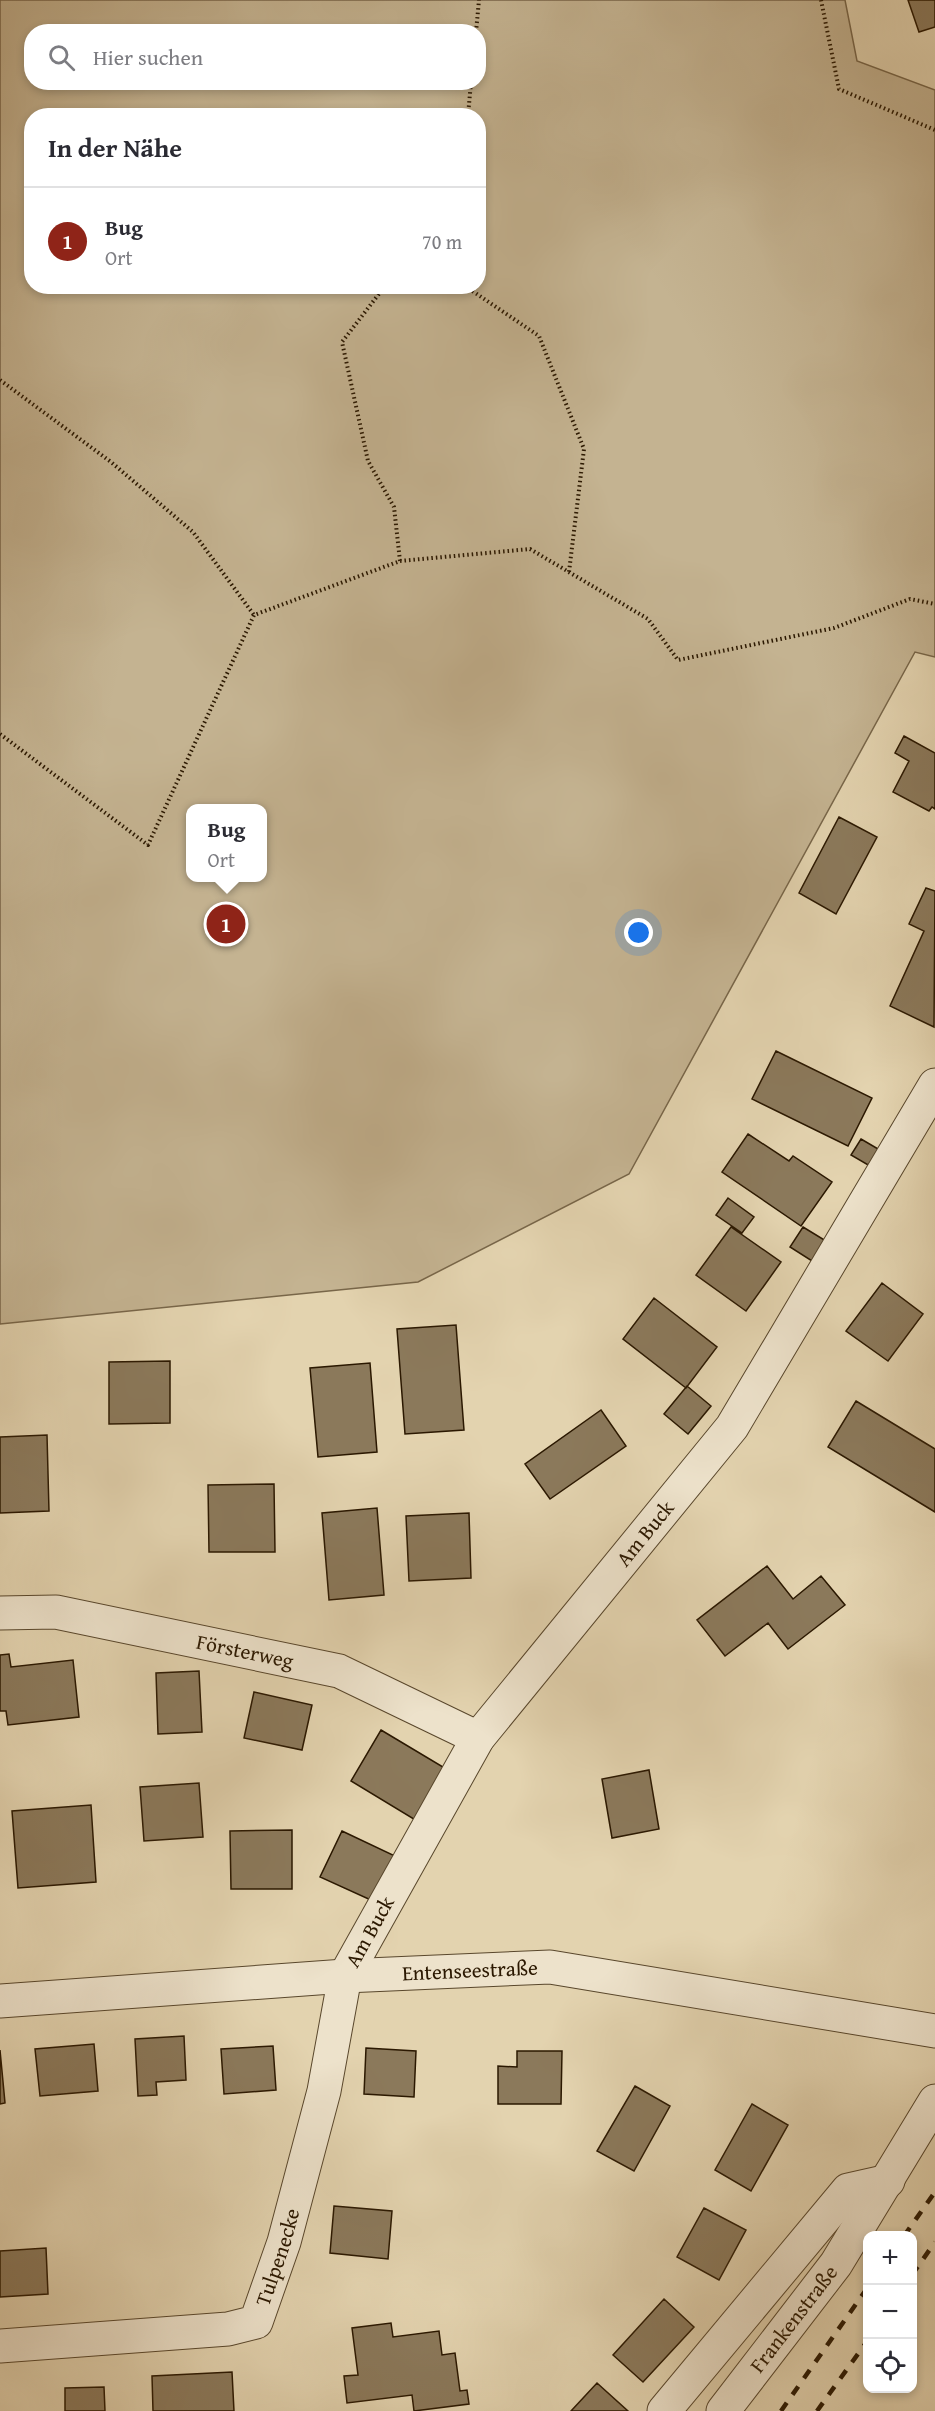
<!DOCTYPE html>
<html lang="de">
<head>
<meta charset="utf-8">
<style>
	:root { --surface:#fff; --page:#f2f2f3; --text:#2b2b33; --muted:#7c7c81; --line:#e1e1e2; --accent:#8f2418 }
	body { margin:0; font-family:"Gentium Book Plus",serif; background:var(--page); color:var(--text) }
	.controls { position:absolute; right:18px; bottom:18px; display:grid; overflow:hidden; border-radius:12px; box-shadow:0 3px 9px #0003 }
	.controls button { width:54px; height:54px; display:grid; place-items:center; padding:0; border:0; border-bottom:2px solid var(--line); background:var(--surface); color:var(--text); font:30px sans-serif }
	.you { position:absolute; left:639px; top:933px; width:21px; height:21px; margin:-15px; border:4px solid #fff; border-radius:50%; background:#1a73e8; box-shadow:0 0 0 9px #1a73e833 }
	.badge { display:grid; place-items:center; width:39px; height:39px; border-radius:50%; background:var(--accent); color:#fff; font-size:20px; font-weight:700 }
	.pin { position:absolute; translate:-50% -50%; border:3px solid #fff; box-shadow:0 2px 6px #0006 }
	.popup { position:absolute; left:186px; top:804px; width:81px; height:78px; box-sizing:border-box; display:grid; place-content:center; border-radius:12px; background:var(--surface); filter:drop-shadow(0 2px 4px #0005); font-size:20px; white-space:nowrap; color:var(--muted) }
	.popup b { font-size:22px; color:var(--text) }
	.popup::after { content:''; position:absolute; left:50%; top:100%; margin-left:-12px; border:12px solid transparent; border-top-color:var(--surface) }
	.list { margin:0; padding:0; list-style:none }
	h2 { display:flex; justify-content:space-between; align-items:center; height:78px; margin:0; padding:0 24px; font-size:26px }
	h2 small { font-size:20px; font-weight:400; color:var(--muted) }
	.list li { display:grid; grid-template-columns:39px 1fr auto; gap:18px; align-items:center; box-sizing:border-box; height:108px; padding:0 24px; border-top:2px solid var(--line) }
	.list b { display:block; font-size:22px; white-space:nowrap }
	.list p { margin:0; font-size:20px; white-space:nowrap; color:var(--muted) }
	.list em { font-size:20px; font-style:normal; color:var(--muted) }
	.icon { flex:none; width:33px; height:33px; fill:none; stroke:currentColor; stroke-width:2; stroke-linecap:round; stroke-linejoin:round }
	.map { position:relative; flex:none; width:935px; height:2411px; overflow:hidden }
	.search { position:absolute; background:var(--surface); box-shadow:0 3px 9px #0003; left:24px; top:24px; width:462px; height:66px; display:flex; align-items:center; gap:15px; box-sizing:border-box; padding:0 21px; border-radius:24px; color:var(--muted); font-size:22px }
	.panel { position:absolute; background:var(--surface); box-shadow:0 3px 9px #0003; left:24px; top:108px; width:462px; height:186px; border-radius:24px }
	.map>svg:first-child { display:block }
	.green { fill:#c4b391; stroke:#786649; stroke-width:1.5; fill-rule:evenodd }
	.building { fill:#8b795b; stroke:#2b1801; stroke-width:1.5 }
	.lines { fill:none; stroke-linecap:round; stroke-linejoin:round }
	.minor-casing { stroke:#59472c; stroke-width:35 }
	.path { stroke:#2b1801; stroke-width:4; stroke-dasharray:1.5 3; stroke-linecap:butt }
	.minor { stroke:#ede2cb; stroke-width:33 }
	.rail { stroke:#2b1801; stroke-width:4.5; stroke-dasharray:10 10; stroke-linecap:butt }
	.labels { text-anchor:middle; stroke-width:5; stroke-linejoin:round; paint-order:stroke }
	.street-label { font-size:21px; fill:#2b1801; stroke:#ede2cb }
</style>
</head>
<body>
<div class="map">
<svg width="935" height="2411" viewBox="0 0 935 2411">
	<rect width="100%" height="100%" fill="#e3d3af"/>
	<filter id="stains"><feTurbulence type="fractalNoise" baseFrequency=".00333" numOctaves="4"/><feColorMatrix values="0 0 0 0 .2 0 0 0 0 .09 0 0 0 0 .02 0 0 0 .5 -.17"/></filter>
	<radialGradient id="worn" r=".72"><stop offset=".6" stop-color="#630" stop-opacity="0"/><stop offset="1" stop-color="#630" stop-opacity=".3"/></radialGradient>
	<path class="green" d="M0 0H845L857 61 935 90V657L915 652 629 1174 418 1282 0 1324ZM32 32H478V82H32ZM32 116H478V286H32ZM190 808H262V878H190Z"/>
	<path class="building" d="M908 0H935V27L919 32Z
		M904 736 935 753V809L932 807 929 811 893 792 909 761 895 753Z
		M839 817 877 837 836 914 799 893Z
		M926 888 935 891 934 1027 890 1006 924 931 909 924Z
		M776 1051 872 1098 848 1146 752 1099Z
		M748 1134 789 1161 793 1156 832 1182 801 1226 722 1172Z
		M861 1139 885 1153 875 1169 851 1155Z
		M728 1198 754 1217 742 1233 716 1215Z
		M731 1227 781 1262 746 1311 696 1275Z
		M803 1227 826 1241 812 1261 790 1247Z
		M882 1283 923 1314 888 1361 846 1331Z
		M654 1298 717 1347 686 1388 623 1339Z
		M456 1325 464 1430 405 1434 397 1329Z
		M170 1361V1423L109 1424V1362Z
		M370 1363 377 1452 318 1457 310 1368Z
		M687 1386 711 1406 688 1434 664 1414Z
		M856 1401 935 1449V1512L828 1447Z
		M601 1410 626 1446 550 1499 525 1464Z
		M47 1435 49 1511 0 1513V1437Z
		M274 1484 275 1552H209L208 1485Z
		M377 1508 384 1595 329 1600 322 1513Z
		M469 1513 471 1578 409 1581 406 1516Z
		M767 1566 793 1599 821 1576 845 1605 788 1649 768 1623 725 1656 697 1620Z
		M9 1654 11 1667 73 1660 79 1717 8 1725 6 1711H0V1655Z
		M199 1671 202 1732 158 1734 156 1673Z
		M254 1692 312 1705 302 1750 244 1738Z
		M381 1730 448 1770 417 1821 351 1781Z
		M649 1770 659 1829 612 1838 602 1779Z
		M199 1783 203 1837 144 1841 140 1787Z
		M91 1805 96 1882 18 1888 12 1811Z
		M292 1830V1889H231L230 1831Z
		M342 1831 395 1856 373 1901 320 1877Z
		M184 2036 186 2080 156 2082 157 2095 138 2096 135 2039Z
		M94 2044 98 2091 40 2096 35 2049Z
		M273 2046 276 2090 224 2094 221 2049Z
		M366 2048 416 2051 414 2097 364 2094Z
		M0 2050 5 2103 0 2104Z
		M517 2051H562L561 2104H498V2066L517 2067Z
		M635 2086 670 2106 634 2171 597 2151Z
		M752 2104 788 2125 751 2191 715 2170Z
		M334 2206 392 2211 388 2259 330 2253Z
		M704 2208 746 2230 719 2280 677 2257Z
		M46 2248 48 2294 0 2297V2251Z
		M664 2299 694 2327 643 2382 613 2355Z
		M391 2323 393 2337 439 2331 442 2355 455 2353 460 2391 467 2390 469 2404 414 2411 412 2395 347 2403 344 2376 358 2375 352 2328Z
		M232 2372 234 2411H153L152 2376Z
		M597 2383 628 2411H571Z
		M104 2387 105 2411H65V2388Z"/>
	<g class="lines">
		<defs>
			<g id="minor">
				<path id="s1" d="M0 1613 56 1612 339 1671 478 1738"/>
				<path id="s2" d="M0 2001 345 1976 550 1967 935 2031"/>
				<path id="s3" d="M0 2346 228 2329 256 2322 284 2242 324 2091 345 1976 478 1738 732 1427 935 1085"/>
				<path d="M664 2411 848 2190 888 2181"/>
				<path id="s4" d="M723 2411 836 2264 935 2101"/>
			</g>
		</defs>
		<use href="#minor" class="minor-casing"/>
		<path class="path" d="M821 0 839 89 935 130
			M476 32 479 0
			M468 116 471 82
			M465 286 539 336 584 449 569 572
			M0 380 111 462 193 532 254 615
			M400 561 530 549 648 619 678 660 834 628 910 599 935 604
			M0 734 148 845 254 615 400 561 394 507 368 461 342 342 385 286"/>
		<use href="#minor" class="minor"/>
		<path class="rail" d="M904 2236 935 2192
			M912 2275 935 2242
			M781 2411 868 2287
			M817 2411 868 2340"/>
	</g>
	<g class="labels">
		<g class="street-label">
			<text dy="7" stroke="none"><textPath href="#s3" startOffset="1152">Am Buck</textPath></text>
			<text dy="7" stroke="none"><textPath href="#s1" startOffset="249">Försterweg</textPath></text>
			<text dy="7" stroke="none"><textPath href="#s3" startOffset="666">Am Buck</textPath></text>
			<text dy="7" stroke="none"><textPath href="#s2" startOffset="471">Entenseestraße</textPath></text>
			<text dy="7" stroke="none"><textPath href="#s3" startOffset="326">Tulpenecke</textPath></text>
			<text dy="7" stroke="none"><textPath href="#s4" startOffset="116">Frankenstraße</textPath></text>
		</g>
	</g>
	<rect width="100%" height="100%" filter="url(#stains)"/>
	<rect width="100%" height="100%" fill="url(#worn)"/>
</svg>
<div class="controls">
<button>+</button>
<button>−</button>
<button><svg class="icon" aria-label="locate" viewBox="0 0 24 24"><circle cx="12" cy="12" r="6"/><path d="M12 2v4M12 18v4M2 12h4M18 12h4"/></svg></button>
</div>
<div class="you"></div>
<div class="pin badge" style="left:226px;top:924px">1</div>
<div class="popup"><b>Bug</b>Ort</div>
<div class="search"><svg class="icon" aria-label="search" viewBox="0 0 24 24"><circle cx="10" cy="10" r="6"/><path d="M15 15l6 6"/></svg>Hier suchen</div>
<section class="panel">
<h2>In der Nähe<small></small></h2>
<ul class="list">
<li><span class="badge">1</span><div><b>Bug</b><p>Ort</p></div><em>70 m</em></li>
</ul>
</section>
</div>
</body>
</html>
